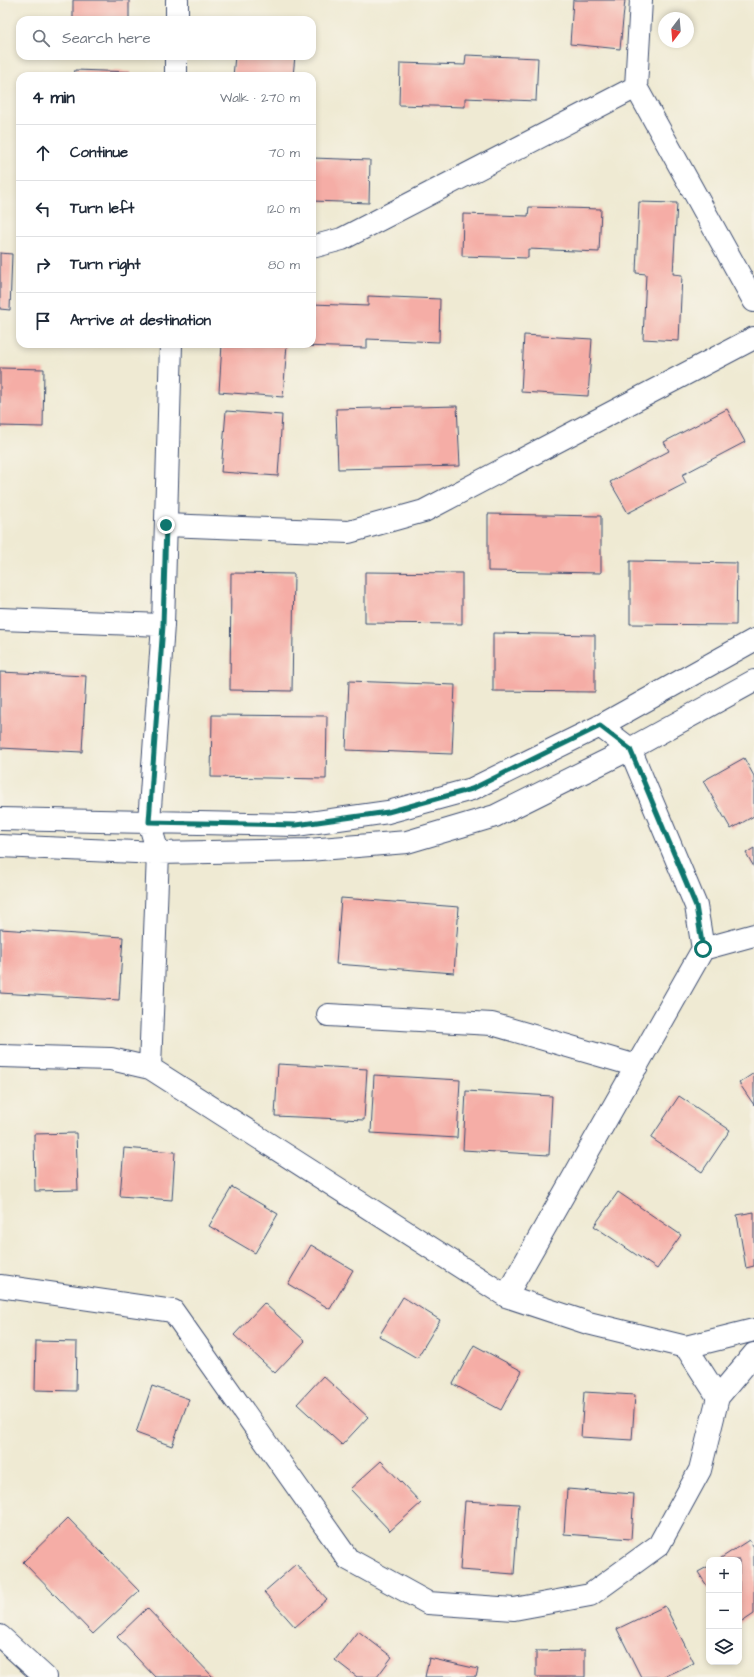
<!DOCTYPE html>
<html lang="en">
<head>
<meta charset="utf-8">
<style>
	:root { --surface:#fff; --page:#f6f6f7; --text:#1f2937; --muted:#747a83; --line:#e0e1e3 }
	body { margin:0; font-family:"Architects Daughter",sans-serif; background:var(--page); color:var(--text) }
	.controls { position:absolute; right:12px; bottom:12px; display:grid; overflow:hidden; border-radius:8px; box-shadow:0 2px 6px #0003 }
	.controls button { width:36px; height:36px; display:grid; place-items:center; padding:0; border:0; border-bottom:1px solid var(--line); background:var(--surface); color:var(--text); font:20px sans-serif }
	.compass { position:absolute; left:658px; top:12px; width:36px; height:36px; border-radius:50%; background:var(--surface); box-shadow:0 2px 6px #0003; rotate:196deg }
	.stop { position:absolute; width:12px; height:12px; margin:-9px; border:3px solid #0f766e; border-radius:50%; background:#fff }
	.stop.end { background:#0f766e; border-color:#fff; box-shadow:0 1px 4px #0008 }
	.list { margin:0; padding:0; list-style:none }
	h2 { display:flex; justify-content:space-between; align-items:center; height:52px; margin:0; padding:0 16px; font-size:17px }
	h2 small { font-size:13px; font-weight:400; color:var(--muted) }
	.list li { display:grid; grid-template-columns:26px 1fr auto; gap:12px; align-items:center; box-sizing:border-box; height:56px; padding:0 16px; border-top:1px solid var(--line) }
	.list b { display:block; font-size:15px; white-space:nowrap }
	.list em { font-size:13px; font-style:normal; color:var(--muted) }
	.icon { flex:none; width:22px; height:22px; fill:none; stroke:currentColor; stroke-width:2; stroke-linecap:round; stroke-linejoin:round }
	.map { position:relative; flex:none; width:754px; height:1677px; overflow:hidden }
	.search { position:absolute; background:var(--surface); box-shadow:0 2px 6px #0003; left:16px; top:16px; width:300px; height:44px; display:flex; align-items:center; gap:10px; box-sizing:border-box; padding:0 14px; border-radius:12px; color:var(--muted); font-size:15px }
	.panel { position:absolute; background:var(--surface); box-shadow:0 2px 6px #0003; left:16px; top:72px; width:300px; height:276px; border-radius:12px }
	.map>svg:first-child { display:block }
	.building { fill:#f5ada6 }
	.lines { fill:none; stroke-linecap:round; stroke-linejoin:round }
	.street-casing { stroke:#3b4b70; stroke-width:24 }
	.street { stroke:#fff; stroke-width:22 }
	.route { stroke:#0f766e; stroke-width:5 }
</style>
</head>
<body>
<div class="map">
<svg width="754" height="1677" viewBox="0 0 754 1677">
	<rect width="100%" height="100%" fill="#f7f3e8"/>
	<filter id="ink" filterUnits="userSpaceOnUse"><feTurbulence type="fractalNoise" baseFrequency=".025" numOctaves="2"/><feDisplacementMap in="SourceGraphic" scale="8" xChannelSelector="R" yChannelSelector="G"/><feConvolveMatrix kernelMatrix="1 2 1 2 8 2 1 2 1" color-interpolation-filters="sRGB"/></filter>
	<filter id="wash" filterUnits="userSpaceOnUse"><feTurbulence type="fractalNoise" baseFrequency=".012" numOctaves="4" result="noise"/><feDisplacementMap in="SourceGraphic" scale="16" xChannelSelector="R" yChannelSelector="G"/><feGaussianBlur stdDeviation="0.9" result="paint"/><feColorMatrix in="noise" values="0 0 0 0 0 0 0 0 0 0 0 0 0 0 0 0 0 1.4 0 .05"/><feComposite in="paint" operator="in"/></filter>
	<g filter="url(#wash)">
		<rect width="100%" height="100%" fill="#efead3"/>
		<g id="blocks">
			<path class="building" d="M73 0H129V20L73 19Z
				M573 0H625L620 49 570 44Z
				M466 55 538 58 536 101 465 98V107L399 105 400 63 465 65Z
				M235 56H295L293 76H233Z
				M75 70 131 72V76H74Z
				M312 158 370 160 369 203 312 201Z
				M639 202 677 203 673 274 682 275 679 341 643 339 646 274 636 273Z
				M529 207 601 209 599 252 528 249V258L462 256 463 214 528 216Z
				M0 253 12 254 10 310 0 309Z
				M368 296 440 299 439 342 367 339V348L301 346V344H312V304L368 306Z
				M524 335 592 339 588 396 521 392Z
				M222 344H287L283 397 219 392Z
				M0 368 44 369 43 427 0 426Z
				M457 406 460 466 338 469 336 409Z
				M727 409 745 442 682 475 686 483 628 513 610 482 669 451 664 442Z
				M226 411 282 415 278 476 221 472Z
				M488 514 601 516V573L488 571Z
				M630 561 737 563 736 625 630 624Z
				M365 572 462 573V624L365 623Z
				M231 573 294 574 292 691 230 690Z
				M493 633 595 635V692L493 691Z
				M0 672 86 676 82 752 0 748Z
				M349 681 455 685 452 754 346 750Z
				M212 715 327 716 326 779 211 777Z
				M744 758 754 776V816L731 829 703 781Z
				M754 848V867L746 853Z
				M341 898 459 907 454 973 336 964Z
				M0 929 123 937 119 1000 0 993Z
				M278 1064 367 1069 364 1120 275 1116Z
				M754 1073V1105L739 1083Z
				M374 1075 460 1080 457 1138 371 1133Z
				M466 1091 552 1096 549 1155 463 1150Z
				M679 1096 730 1130 702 1172 651 1138Z
				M76 1133 78 1190 35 1191 34 1134Z
				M124 1148 175 1152 172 1200 120 1196Z
				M232 1187 278 1214 255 1253 209 1226Z
				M618 1192 681 1235 657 1269 594 1226Z
				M754 1212V1266L746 1268 737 1215Z
				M311 1245 353 1270 330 1309 288 1284Z
				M403 1297 440 1320 417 1358 379 1336Z
				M264 1303 305 1341 275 1373 234 1335Z
				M36 1341 77 1342 76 1391 35 1390Z
				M474 1345 522 1371 501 1410 453 1384Z
				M323 1376 368 1417 342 1445 297 1404Z
				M152 1386 189 1399 172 1446 136 1433Z
				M584 1392 635 1395 632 1440 581 1437Z
				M381 1461 421 1503 390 1531 350 1489Z
				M567 1489 634 1494 631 1539 564 1534Z
				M465 1501 519 1504 514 1574 460 1570Z
				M68 1518 139 1591 93 1634 23 1562Z
				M749 1540 754 1547V1614L739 1624V1560H718Z
				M296 1564 327 1599 295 1627 264 1592Z
				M709 1566V1589L698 1572Z
				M665 1606 694 1663 664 1677H641L617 1629Z
				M147 1608 213 1677H155L117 1637Z
				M358 1631 392 1657 377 1677H357L335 1660Z
				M585 1650V1677H536V1651Z
				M429 1658 478 1669 476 1677H425Z"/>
		</g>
	</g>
	<g filter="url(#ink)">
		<use href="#blocks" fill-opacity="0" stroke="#3b4b70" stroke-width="1"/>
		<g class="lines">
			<defs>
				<path id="street" d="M641 0 636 87 754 301
					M177 20V0
					M176 76V56
					M312 247 342 239 636 87
					M166 525 349 532 424 511 754 338
					M0 619 163 625
					M0 819 296 825 388 812 472 789 600 726 754 640
					M0 846 158 853 308 850 407 842 495 816 630 749 754 681
					M703 949 754 935
					M328 1015 492 1024 637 1066
					M0 1056 111 1059 150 1068 506 1296 588 1323 686 1347 718 1397 700 1470 659 1545 590 1595 514 1609 428 1603 348 1559 173 1311 0 1286
					M150 1068 158 853 149 822 163 625 171 344
					M506 1296 703 949 696 906 630 749 600 726
					M686 1347 754 1330
					M718 1397 754 1354
					M0 1636 45 1677"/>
			</defs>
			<use href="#street" class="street-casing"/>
			<use href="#street" class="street"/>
		</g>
	</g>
	<g class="lines" filter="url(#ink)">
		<path class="route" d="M166 525 163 625 149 822 296 825 388 812 472 789 600 726 630 749 696 906 703 949"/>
	</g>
</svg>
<div class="controls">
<button>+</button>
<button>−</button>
<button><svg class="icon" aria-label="layers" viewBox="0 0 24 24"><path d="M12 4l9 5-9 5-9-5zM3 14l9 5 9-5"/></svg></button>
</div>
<svg class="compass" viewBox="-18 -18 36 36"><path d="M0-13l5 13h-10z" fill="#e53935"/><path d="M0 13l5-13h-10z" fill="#747a83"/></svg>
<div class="stop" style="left:703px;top:949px"></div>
<div class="stop end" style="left:166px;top:525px"></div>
<div class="search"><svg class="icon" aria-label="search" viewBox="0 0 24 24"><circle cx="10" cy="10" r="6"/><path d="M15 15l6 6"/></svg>Search here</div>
<section class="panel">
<h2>4 min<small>Walk · 270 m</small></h2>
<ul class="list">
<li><svg class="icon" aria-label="ahead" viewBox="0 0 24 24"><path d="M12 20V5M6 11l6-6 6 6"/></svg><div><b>Continue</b></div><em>70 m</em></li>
<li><svg class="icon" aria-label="left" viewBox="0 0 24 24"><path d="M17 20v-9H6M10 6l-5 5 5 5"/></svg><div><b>Turn left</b></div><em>120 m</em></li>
<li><svg class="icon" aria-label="right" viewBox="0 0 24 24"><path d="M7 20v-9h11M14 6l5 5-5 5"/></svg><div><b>Turn right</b></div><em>80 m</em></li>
<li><svg class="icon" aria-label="arrive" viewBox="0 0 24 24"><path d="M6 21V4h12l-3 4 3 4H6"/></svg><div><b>Arrive at destination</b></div></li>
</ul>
</section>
</div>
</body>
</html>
